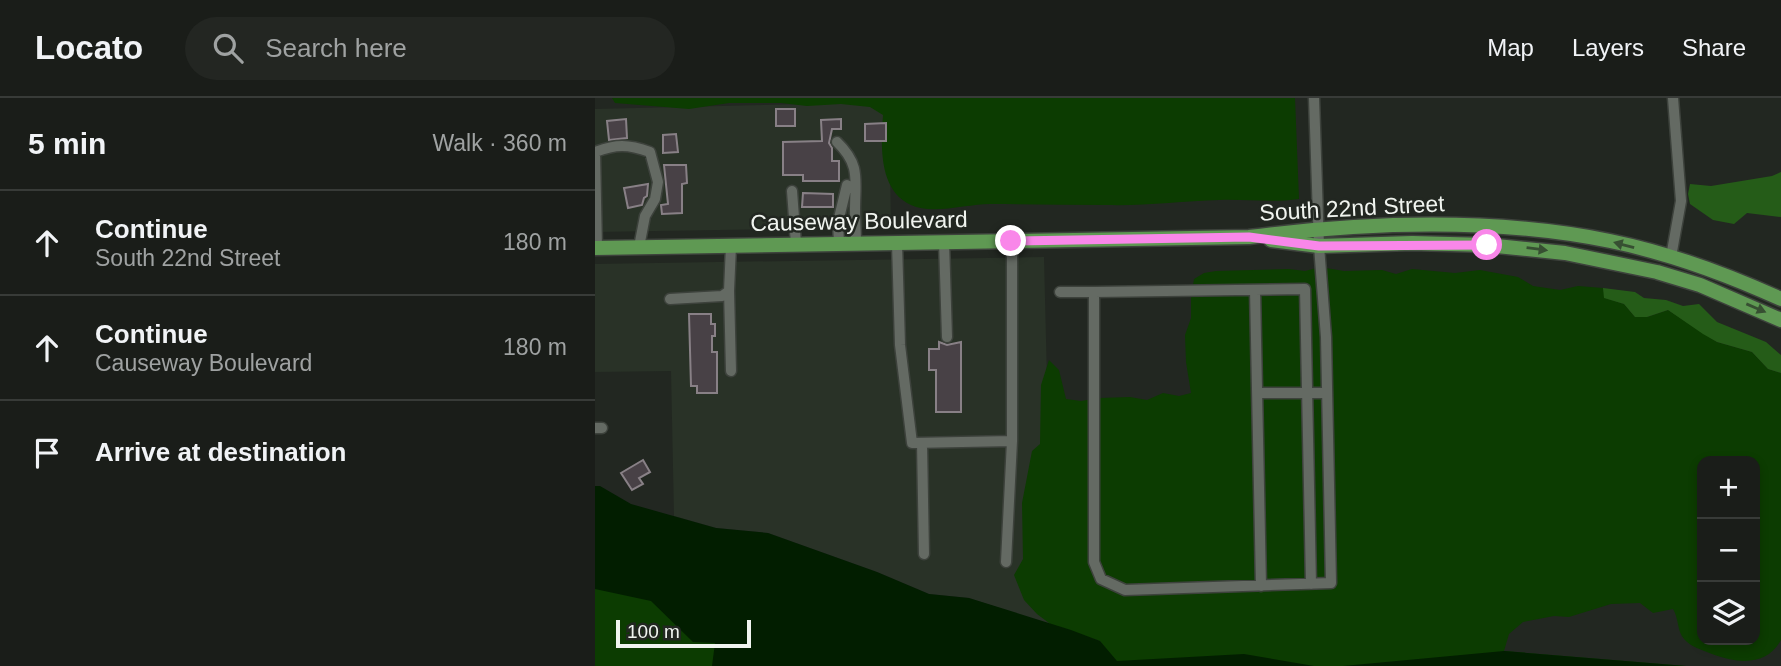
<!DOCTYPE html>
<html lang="en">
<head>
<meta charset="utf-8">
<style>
	:root { --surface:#1a1d19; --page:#232622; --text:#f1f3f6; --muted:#9fa2a2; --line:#383b38 }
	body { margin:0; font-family:Arial,sans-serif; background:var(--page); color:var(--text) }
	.controls { position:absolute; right:21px; bottom:21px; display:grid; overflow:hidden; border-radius:14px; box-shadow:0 4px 10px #0003 }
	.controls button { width:63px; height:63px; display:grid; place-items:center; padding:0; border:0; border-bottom:2px solid var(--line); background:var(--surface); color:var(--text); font:35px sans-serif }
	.scale { position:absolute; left:21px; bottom:18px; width:135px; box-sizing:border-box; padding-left:7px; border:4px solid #f0f4ef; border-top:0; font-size:19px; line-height:24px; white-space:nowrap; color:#f0f4ef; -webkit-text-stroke:5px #222721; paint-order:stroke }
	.stop { position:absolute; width:21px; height:21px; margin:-16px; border:5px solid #f987e9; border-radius:50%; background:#fff }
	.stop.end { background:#f987e9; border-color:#fff; box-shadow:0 2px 7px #0008 }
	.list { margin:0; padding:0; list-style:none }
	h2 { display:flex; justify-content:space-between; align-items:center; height:91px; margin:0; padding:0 28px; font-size:30px }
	h2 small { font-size:23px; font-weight:400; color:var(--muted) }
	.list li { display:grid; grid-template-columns:46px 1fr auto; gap:21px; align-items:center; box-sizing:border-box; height:105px; padding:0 28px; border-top:2px solid var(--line) }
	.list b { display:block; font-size:26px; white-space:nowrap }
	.list p { margin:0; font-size:23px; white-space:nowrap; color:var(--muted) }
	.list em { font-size:23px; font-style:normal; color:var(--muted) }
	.icon { flex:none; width:38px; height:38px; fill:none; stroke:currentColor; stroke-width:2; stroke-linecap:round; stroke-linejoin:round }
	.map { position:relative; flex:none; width:1186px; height:568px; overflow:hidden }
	header { display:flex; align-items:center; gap:42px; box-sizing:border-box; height:98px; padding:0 35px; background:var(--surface); border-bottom:2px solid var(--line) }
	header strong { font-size:33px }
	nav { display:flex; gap:38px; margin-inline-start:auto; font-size:24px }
	.search { width:490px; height:63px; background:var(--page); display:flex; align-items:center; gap:18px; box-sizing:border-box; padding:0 24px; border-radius:38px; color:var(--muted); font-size:26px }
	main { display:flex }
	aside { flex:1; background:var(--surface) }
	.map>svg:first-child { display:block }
	.built { fill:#293227 }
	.green { fill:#0c3c01; fill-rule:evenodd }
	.forest { fill:#255c18 }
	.water { fill:#021e00 }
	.building { fill:#484146; stroke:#888086; stroke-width:2 }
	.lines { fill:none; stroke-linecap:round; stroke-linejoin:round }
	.minor-casing { stroke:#3d423c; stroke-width:13 }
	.major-casing { stroke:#3d423c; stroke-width:17 }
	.minor { stroke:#646a63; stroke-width:10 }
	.major { stroke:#5f9953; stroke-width:14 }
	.oneway { fill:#374f32 }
	.route { stroke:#f987e9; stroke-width:9 }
	.labels { text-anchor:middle; stroke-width:5; stroke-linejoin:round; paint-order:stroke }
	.street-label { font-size:23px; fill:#f0f4ef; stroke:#222721 }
</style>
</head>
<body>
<header>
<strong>Locato</strong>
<div class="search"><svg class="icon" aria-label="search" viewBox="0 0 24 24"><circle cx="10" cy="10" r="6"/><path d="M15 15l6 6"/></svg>Search here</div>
<nav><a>Map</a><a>Layers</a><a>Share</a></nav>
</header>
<main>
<aside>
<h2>5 min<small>Walk · 360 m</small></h2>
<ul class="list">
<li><svg class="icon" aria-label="ahead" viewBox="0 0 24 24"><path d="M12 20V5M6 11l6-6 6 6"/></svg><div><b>Continue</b><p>South 22nd Street</p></div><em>180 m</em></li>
<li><svg class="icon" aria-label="ahead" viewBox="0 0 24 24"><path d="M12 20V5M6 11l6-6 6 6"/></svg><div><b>Continue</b><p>Causeway Boulevard</p></div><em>180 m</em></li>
<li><svg class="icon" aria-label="arrive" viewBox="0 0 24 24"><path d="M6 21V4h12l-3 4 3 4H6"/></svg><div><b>Arrive at destination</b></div></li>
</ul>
</aside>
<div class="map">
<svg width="1186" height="568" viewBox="0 0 1186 568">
	<rect width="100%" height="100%" fill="#222721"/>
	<path class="built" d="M294 4 296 129 0 134V11Z
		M449 159 458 528 374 500 334 496 282 474 173 435 121 430 79 418 76 273 0 274V166Z"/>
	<path class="green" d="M17 0H700L704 101C678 105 651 101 624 102 587 103 550 108 512 107 473 107 434 106 395 106 372 106 337 117 316 107 283 92 286 47 288 17L275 9 246 6 212 8 186 5H134L94 11 20 5Z
		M725 169 749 173 787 172 801 176 817 171 860 175 885 172 923 179 938 188 965 192 983 188 1008 190 1010 200 1029 206 1040 219H1052L1073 212 1122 244 1157 254 1173 271 1186 275V542C1172 568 1144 566 1117 556 1107 552 1096 549 1089 541 1082 533 1084 521 1078 511L1058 515 1045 505 1016 506 974 519 959 518 928 524 914 536 909 553 1091 568H523L505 543 458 528 442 516 429 502 419 477 428 461 427 405 437 353 445 346 446 287 454 262 464 272 471 301 486 303 504 300 535 299 552 302 568 295 584 298 596 295 591 264 590 237 596 220V200L599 181 609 175 621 173 694 171 710 173ZM1107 363H1160V542H1107Z
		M0 418 491 568H0Z"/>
	<path class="forest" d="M1186 74V119L1152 115 1139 126 1118 122 1095 106 1093 96 1095 86 1116 88 1177 78Z
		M1008 190 1040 194 1049 200 1071 202 1088 208 1104 206 1122 224 1171 244 1186 257V275L1173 271 1157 254 1122 244 1108 236 1073 212 1052 219H1040L1029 206 1009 200Z"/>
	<path class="water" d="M0 388H5L36 406 121 430 173 435 282 474 334 496 374 500 476 532 505 543 522 563 649 556 719 568H117L120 545 98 544 56 503 0 491Z
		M909 553 1091 568H748Z"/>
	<path class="building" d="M181 11H200V28H181Z
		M31 21 32 40 14 42 12 23Z
		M246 21V31H237L234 45 237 50V63H244V83H208V77H188V44L227 43 226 22Z
		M291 25V43H270V26Z
		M81 36 83 54 68 55V37Z
		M69 67H91L92 85 87 86V115L67 116 66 107 73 106Z
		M53 86 52 98 49 100 47 107 33 110 29 90Z
		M208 95 238 96V109H207Z
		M94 216H116V226H120V238H117V254H122V295H102V288H96Z
		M344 244 352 247 366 244V314H341V272H334V251H344Z
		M48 362 55 374 44 380 48 386 37 392 26 375Z"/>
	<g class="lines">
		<defs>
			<path id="minor" d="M242 44C266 67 260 82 260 112 260 123 261 134 261 145
				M0 54C21 46 33 46 55 54L63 84 60 101 50 118 44 149
				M0 55 2 150
				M197 93 201 146
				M349 144 352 239
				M302 145 305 247 317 345 417 343V143
				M244 146 243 124 252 87
				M1076 159 1086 103 1078 0
				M660 192 666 488
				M134 193 136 273
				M465 194H499V464L506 481 530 492 736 485 731 239 724 148 719 0
				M499 194 710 191 716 486
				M75 201 127 198 134 193 136 148
				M663 295H731
				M0 330H7
				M327 345 329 456
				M411 464 417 343"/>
			<path id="major" d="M676 142 724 148 817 145 892 147 970 155 1062 174 1105 187 1186 222
				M0 150 654 139C772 124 897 119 1015 143 1074 155 1131 176 1186 201"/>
		</defs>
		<use href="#minor" class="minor-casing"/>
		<use href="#major" class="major-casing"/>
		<use href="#minor" class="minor"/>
		<use href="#major" class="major"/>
	</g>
	<defs><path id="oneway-solid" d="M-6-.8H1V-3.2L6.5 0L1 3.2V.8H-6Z" transform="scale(1.75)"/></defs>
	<g class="oneway">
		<use href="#oneway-solid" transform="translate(1029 147) rotate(-165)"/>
		<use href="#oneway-solid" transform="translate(942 151) rotate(7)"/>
		<use href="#oneway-solid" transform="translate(1161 210) rotate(23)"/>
	</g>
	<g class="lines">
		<path class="route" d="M416 143 654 139 724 148 892 147"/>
	</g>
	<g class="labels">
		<g class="street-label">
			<text transform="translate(757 110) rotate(-3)" y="8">South 22nd Street</text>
			<text transform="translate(264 123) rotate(-1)" y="8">Causeway Boulevard</text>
		</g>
	</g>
</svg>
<div class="controls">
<button>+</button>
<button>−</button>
<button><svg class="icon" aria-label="layers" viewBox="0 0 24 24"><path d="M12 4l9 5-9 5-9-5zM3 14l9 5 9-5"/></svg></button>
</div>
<div class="scale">100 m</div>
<div class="stop" style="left:892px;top:147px"></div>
<div class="stop end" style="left:416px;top:143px"></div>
</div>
</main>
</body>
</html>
